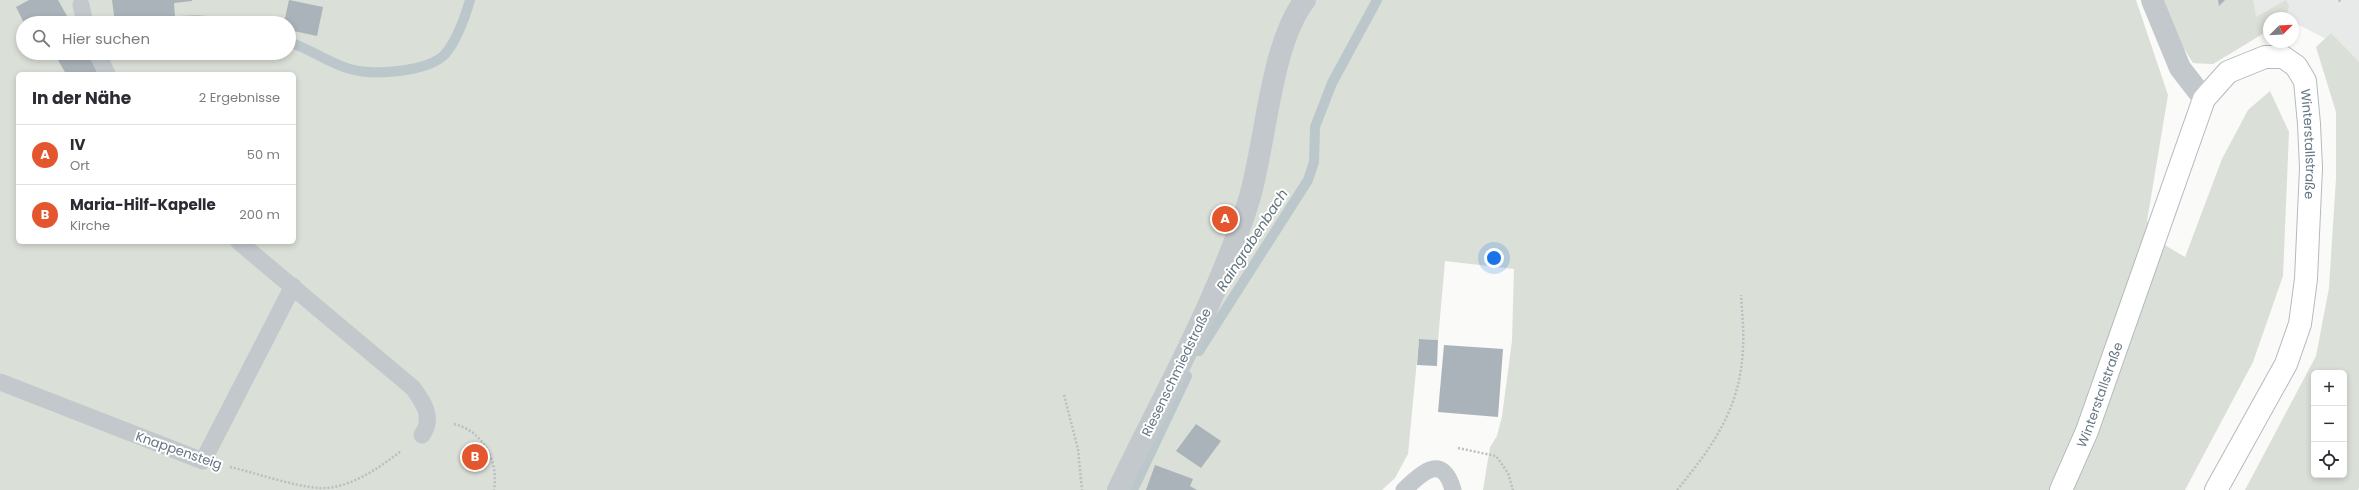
<!DOCTYPE html>
<html lang="de">
<head>
<meta charset="utf-8">
<style>
	:root { --surface:#fff; --page:#f2f2f3; --text:#2b2b33; --muted:#7c7c81; --line:#e1e1e2; --accent:#e4572e }
	body { margin:0; font-family:Poppins,sans-serif; background:var(--page); color:var(--text) }
	.controls { position:absolute; right:12px; bottom:12px; display:grid; overflow:hidden; border-radius:6px; box-shadow:0 2px 6px #0003 }
	.controls button { width:36px; height:36px; display:grid; place-items:center; padding:0; border:0; border-bottom:1px solid var(--line); background:var(--surface); color:var(--text); font:20px sans-serif }
	.compass { position:absolute; left:2263px; top:12px; width:36px; height:36px; border-radius:50%; background:var(--surface); box-shadow:0 2px 6px #0003; rotate:66deg }
	.you { position:absolute; left:1494px; top:258px; width:14px; height:14px; margin:-10px; border:3px solid #fff; border-radius:50%; background:#1a73e8; box-shadow:0 0 0 6px #1a73e833 }
	.badge { display:grid; place-items:center; width:26px; height:26px; border-radius:50%; background:var(--accent); color:#fff; font-size:13px; font-weight:700 }
	.pin { position:absolute; translate:-50% -50%; border:2px solid #fff; box-shadow:0 1px 4px #0006 }
	.list { margin:0; padding:0; list-style:none }
	h2 { display:flex; justify-content:space-between; align-items:center; height:52px; margin:0; padding:0 16px; font-size:17px }
	h2 small { font-size:13px; font-weight:400; color:var(--muted) }
	.list li { display:grid; grid-template-columns:26px 1fr auto; gap:12px; align-items:center; box-sizing:border-box; height:60px; padding:0 16px; border-top:1px solid var(--line) }
	.list b { display:block; font-size:15px; white-space:nowrap }
	.list p { margin:0; font-size:13px; white-space:nowrap; color:var(--muted) }
	.list em { font-size:13px; font-style:normal; color:var(--muted) }
	.icon { flex:none; width:22px; height:22px; fill:none; stroke:currentColor; stroke-width:2; stroke-linecap:round; stroke-linejoin:round }
	.map { position:relative; flex:none; width:2359px; height:490px; overflow:hidden }
	.search { position:absolute; background:var(--surface); box-shadow:0 2px 6px #0003; left:16px; top:16px; width:280px; height:44px; display:flex; align-items:center; gap:10px; box-sizing:border-box; padding:0 14px; border-radius:22px; color:var(--muted); font-size:15px }
	.panel { position:absolute; background:var(--surface); box-shadow:0 2px 6px #0003; left:16px; top:72px; width:280px; height:172px; border-radius:6px }
	.map>svg:first-child { display:block }
	.built { fill:#e8e9e9 }
	.green { fill:#dadfd7; fill-rule:evenodd }
	.lines { fill:none; stroke-linecap:round; stroke-linejoin:round }
	.stream { stroke:#bbc7cb; stroke-width:10 }
	.building { fill:#aab3b9 }
	.secondary-casing { stroke:#b3babf; stroke-width:24 }
	.path { stroke:#bbbfc2; stroke-width:2.5; stroke-dasharray:2 2; stroke-linecap:butt }
	.lane { stroke:#c3c8cc; stroke-width:17 }
	.street { stroke:#c3c8cc; stroke-width:22 }
	.secondary { stroke:#fff; stroke-width:22 }
	.labels { text-anchor:middle; stroke-width:4; stroke-linejoin:round; paint-order:stroke }
	.street-label { font-size:13px; fill:#657683; stroke:#fff }
	.water-label { font-size:14px; font-style:italic; fill:#60757c; stroke:#fff }
</style>
</head>
<body>
<div class="map">
<svg width="2359" height="490" viewBox="0 0 2359 490">
	<rect width="100%" height="100%" fill="#fafaf8"/>
	<path class="built" d="M2162 0H2359V69L2338 45 2293 22V18H2269V30L2213 64 2193 63Z"/>
	<path class="green" d="M0 0H2136L2168 95 2147 221 2163 244 2185 257 2222 159 2248 110 2270 91 2289 132 2283 276 2253 362 2185 490H1483L1490 447 1497 436 1502 416 1512 341 1514 269 1445 261 1438 340 1419 339 1408 454 1395 478 1382 490H0ZM23 23H289V53H23ZM18 74H294V242H18Z
		M2162 0H2253L2256 17 2286 0 2289 6 2286 18H2269V30L2213 64 2193 63 2179 41Z
		M2331 33 2359 62V488L2358 490H2245L2316 356 2329 288 2336 178V112L2316 47ZM2314 373H2344V475H2314Z"/>
	<g class="lines">
		<path class="stream" d="M141 23 198 20 222 23
			M289 42C310 49 329 63 350 69 373 76 430 72 446 53 458 38 465 17 470 0
			M1199 351 1308 180 1314 162 1315 127 1332 83 1377 0
			M1133 490 1187 376"/>
	</g>
	<path class="building" d="M29 0H58L71 23H24L16 7Z
		M112 0H192V1L174 3 175 17 115 23Z
		M289 0 323 7 317 36 289 30V23H284Z
		M2218 0H2225L2219 6Z
		M41 53H51L43 57Z
		M54 53H87L99 74H66Z
		M1419 339 1438 340 1437 366 1417 365Z
		M1444 345 1503 349 1498 417 1438 412Z
		M1196 424 1221 441 1201 468 1176 451Z
		M473 450 482 453 478 465 469 462Z
		M1155 465 1193 479 1190 486 1197 490H1146Z"/>
	<g class="lines">
		<defs>
			<g id="secondary">
				<path id="s1" d="M2061 490 2087 431 2204 99 2228 72 2265 57H2283L2296 66 2305 81 2309 124 2311 168 2306 279 2300 324 2286 364 2216 490"/>
			</g>
		</defs>
		<use href="#secondary" class="secondary-casing"/>
		<path class="path" d="M2339 0 2341 3
			M1064 395 1078 449 1082 490
			M454 424C483 431 499 461 494 490
			M1458 448 1496 456 1508 473 1513 490
			M230 467C256 473 293 486 318 488 348 490 379 468 401 451
			M1677 490C1714 445 1741 407 1743 347 1744 330 1742 312 1741 295"/>
		<path class="lane" d="M81 5 85 23
			M97 53 107 74
			M239 242 413 388C424 403 434 418 422 435
			M0 382 203 461 293 286
			M1404 490C1422 472 1443 453 1453 490"/>
		<path class="street" d="M2152 0 2180 68 2204 99
			M1118 490C1164 394 1217 302 1249 200 1266 144 1270 45 1305 0"/>
		<use href="#secondary" class="secondary"/>
	</g>
	<g class="labels">
		<g class="street-label">
			<text dy="5" stroke="none"><textPath href="#s1" startOffset="607">Winterstallstraße</textPath></text>
			<text transform="translate(1176 372) rotate(-64)" y="5">Riesenschmiedstraße</text>
			<text dy="5" stroke="none"><textPath href="#s1" startOffset="103">Winterstallstraße</textPath></text>
			<text transform="translate(179 450) rotate(19)" y="5">Knappensteig</text>
		</g>
		<g class="water-label">
			<text transform="translate(1252 240) rotate(-57)" y="5">Raingrabenbach</text>
		</g>
	</g>
</svg>
<div class="controls">
<button>+</button>
<button>−</button>
<button><svg class="icon" aria-label="locate" viewBox="0 0 24 24"><circle cx="12" cy="12" r="6"/><path d="M12 2v4M12 18v4M2 12h4M18 12h4"/></svg></button>
</div>
<svg class="compass" viewBox="-18 -18 36 36"><path d="M0-13l5 13h-10z" fill="#e53935"/><path d="M0 13l5-13h-10z" fill="#7c7c81"/></svg>
<div class="you"></div>
<div class="pin badge" style="left:1225px;top:219px">A</div>
<div class="pin badge" style="left:475px;top:457px">B</div>
<div class="search"><svg class="icon" aria-label="search" viewBox="0 0 24 24"><circle cx="10" cy="10" r="6"/><path d="M15 15l6 6"/></svg>Hier suchen</div>
<section class="panel">
<h2>In der Nähe<small>2 Ergebnisse</small></h2>
<ul class="list">
<li><span class="badge">A</span><div><b>IV</b><p>Ort</p></div><em>50 m</em></li>
<li><span class="badge">B</span><div><b>Maria-Hilf-Kapelle</b><p>Kirche</p></div><em>200 m</em></li>
</ul>
</section>
</div>
</body>
</html>
